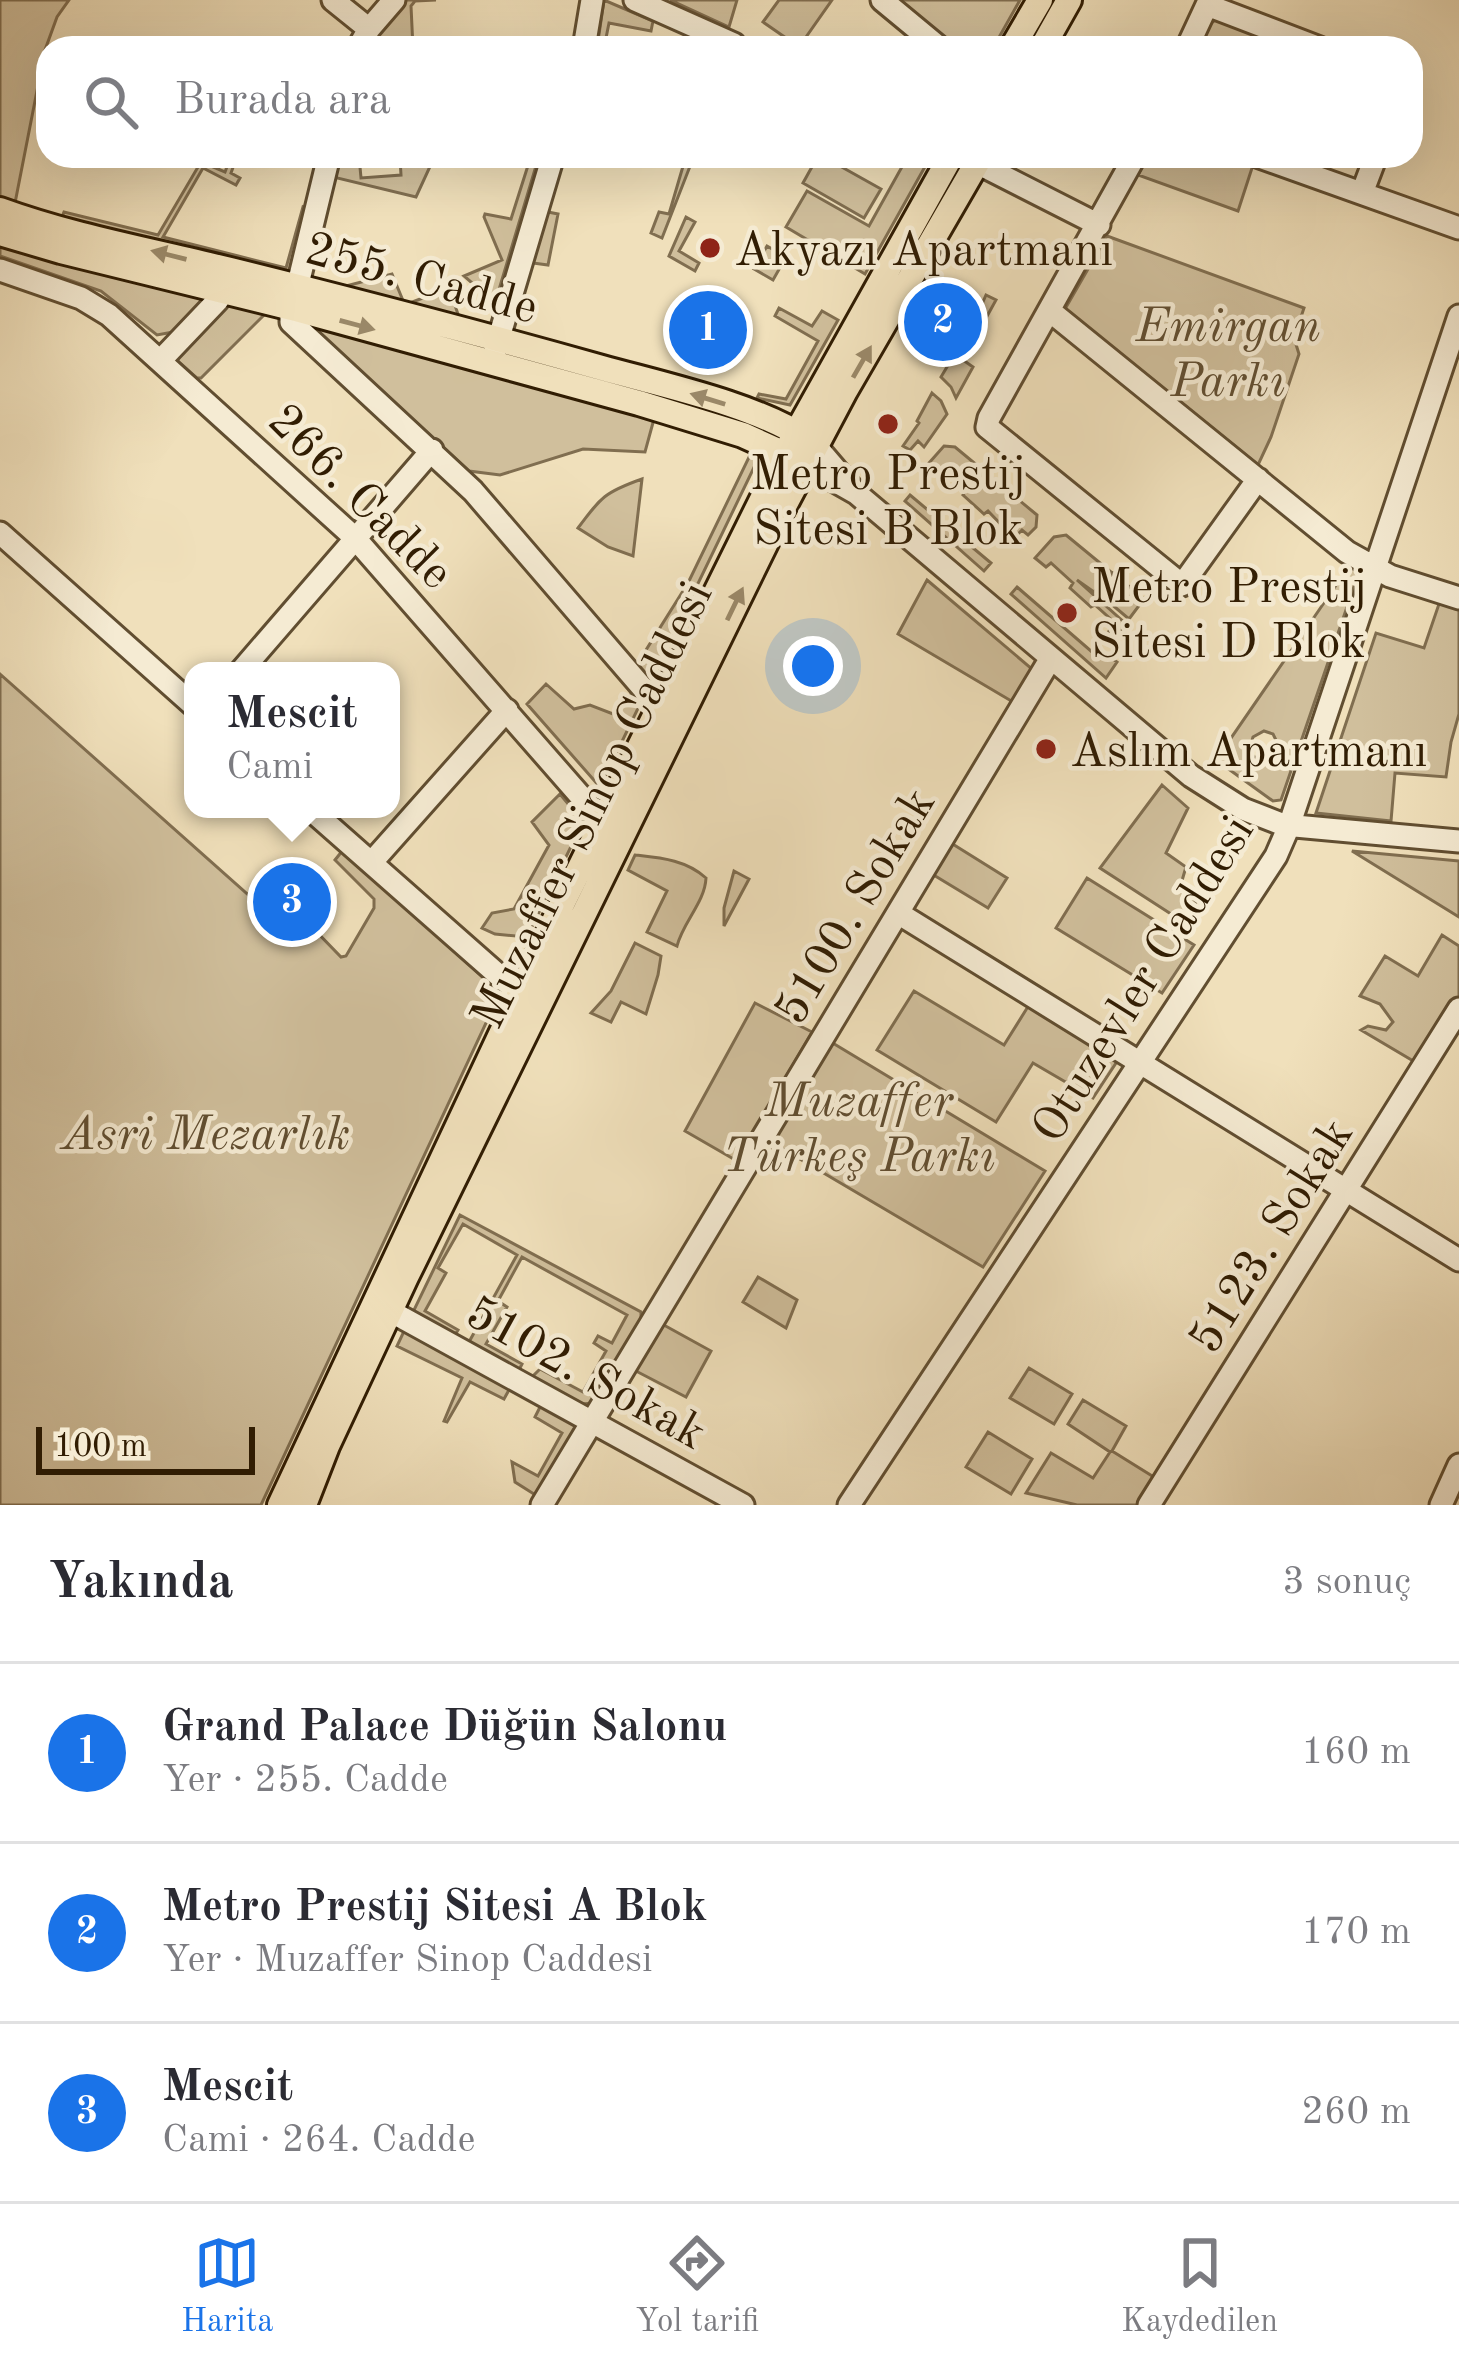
<!DOCTYPE html>
<html lang="tr">
<head>
<meta charset="utf-8">
<style>
	:root { --surface:#fff; --page:#f2f2f3; --text:#2b2b33; --muted:#7c7c81; --line:#e1e1e2; --accent:#1a73e8 }
	body { margin:0; font-family:"Old Standard TT",serif; background:var(--page); color:var(--text) }
	.scale { position:absolute; left:36px; bottom:30px; width:219px; box-sizing:border-box; padding-left:12px; border:6px solid #311d03; border-top:0; font-size:33px; line-height:42px; white-space:nowrap; color:#311d03; -webkit-text-stroke:9px #f5ebd3; paint-order:stroke }
	.you { position:absolute; left:813px; top:666px; width:42px; height:42px; margin:-30px; border:9px solid #fff; border-radius:50%; background:#1a73e8; box-shadow:0 0 0 18px #1a73e833 }
	.badge { display:grid; place-items:center; width:78px; height:78px; border-radius:50%; background:var(--accent); color:#fff; font-size:39px; font-weight:700 }
	.pin { position:absolute; translate:-50% -50%; border:6px solid #fff; box-shadow:0 3px 12px #0006 }
	.popup { position:absolute; left:184px; top:662px; width:216px; height:156px; box-sizing:border-box; display:grid; place-content:center; border-radius:24px; background:var(--surface); filter:drop-shadow(0 3px 9px #0005); font-size:39px; white-space:nowrap; color:var(--muted) }
	.popup b { font-size:45px; color:var(--text) }
	.popup::after { content:''; position:absolute; left:50%; top:100%; margin-left:-24px; border:24px solid transparent; border-top-color:var(--surface) }
	.list { margin:0; padding:0; list-style:none }
	h2 { display:flex; justify-content:space-between; align-items:center; height:156px; margin:0; padding:0 48px; font-size:51px }
	h2 small { font-size:39px; font-weight:400; color:var(--muted) }
	.list li { display:grid; grid-template-columns:78px 1fr auto; gap:36px; align-items:center; box-sizing:border-box; height:180px; padding:0 48px; border-top:3px solid var(--line) }
	.list b { display:block; font-size:45px; white-space:nowrap }
	.list p { margin:0; font-size:39px; white-space:nowrap; color:var(--muted) }
	.list em { font-size:39px; font-style:normal; color:var(--muted) }
	.icon { flex:none; width:66px; height:66px; fill:none; stroke:currentColor; stroke-width:2; stroke-linecap:round; stroke-linejoin:round }
	.map { position:relative; flex:none; width:1459px; height:1505px; overflow:hidden }
	.search { position:absolute; background:var(--surface); box-shadow:0 12px 48px #0002; left:36px; right:36px; top:36px; height:132px; display:flex; align-items:center; gap:30px; box-sizing:border-box; padding:0 42px; border-radius:36px; color:var(--muted); font-size:45px }
	.sheet { height:696px; background:var(--surface) }
	nav { display:flex; justify-content:space-around; align-items:center; box-sizing:border-box; height:168px; border-top:3px solid var(--line); background:var(--surface); font-size:33px; color:var(--muted) }
	nav a { display:grid; justify-items:center; gap:6px }
	nav .on { color:var(--accent) }
	.map>svg:first-child { display:block }
	.green { fill:#d0bf9c; stroke:#806e50; stroke-width:3; fill-rule:evenodd }
	.lines { fill:none; stroke-linecap:round; stroke-linejoin:round }
	.minor-casing { stroke:#614e31; stroke-width:27 }
	.major-casing { stroke:#311d03; stroke-width:30 }
	.minor { stroke:#f5ebd3; stroke-width:21 }
	.major { stroke:#f0e0bb; stroke-width:24 }
	.oneway { fill:#9a8868 }
	.poi-dot { fill:#8f2418; stroke:#f5ebd3; stroke-width:4.5 }
	.labels { text-anchor:middle; stroke-width:9; stroke-linejoin:round; paint-order:stroke }
	.poi-label { font-size:48px; fill:#311d03; stroke:#f5ebd3; text-anchor:start }
	.street-label { font-size:48px; fill:#311d03; stroke:#f5ebd3 }
	.park-label { font-size:48px; font-style:italic; fill:#614e31; stroke:#f5ebd3 }
</style>
</head>
<body>
<div class="map">
<svg width="1459" height="1505" viewBox="0 0 1459 1505">
	<rect width="100%" height="100%" fill="#f0e0bb"/>
	<filter id="stains"><feTurbulence type="fractalNoise" baseFrequency=".00167" numOctaves="4"/><feColorMatrix values="0 0 0 0 .2 0 0 0 0 .09 0 0 0 0 .02 0 0 0 .5 -.17"/></filter>
	<radialGradient id="worn" r=".72"><stop offset=".6" stop-color="#630" stop-opacity="0"/><stop offset="1" stop-color="#630" stop-opacity=".3"/></radialGradient>
	<path class="green" d="M0 0H69L57 17 45 50 15 203 0 198Z
		M405 0H436L415 1 411 6 413 48H366Z
		M604 0 653 21 651 31 609 23 604 48H597Z
		M670 0H737L729 27Z
		M779 0H832L799 47 763 22Z
		M898 0H1020L993 48H955Z
		M1215 20 1274 39 1270 48H1199L1210 24Z
		M193 156H199L201 162 225 172 231 156H237L231 173 240 178 236 185 203 168 163 237 286 268 303 207 307 209 291 274 62 217 64 212 158 235 198 167Z
		M338 156H359L361 178 401 175 400 158 423 156 433 160 416 197 333 177Z
		M531 156H539L495 303 464 276 502 260 484 217 485 214 511 219Z
		M686 156H694L662 238 651 233 659 212 669 214Z
		M818 156H822L881 189 864 218 803 183Z
		M908 156H931L865 274 786 227 807 191 869 226Z
		M1148 156H1227L1253 165 1238 211 1138 175Z
		M548 212 558 214 548 265 533 263Z
		M686 217 695 222 679 251 699 263 695 271 669 256Z
		M1107 236 1304 308 1294 338 1299 354 1271 437 1258 465 1065 309Z
		M0 241 207 298 173 332 157 335 101 291 0 256Z
		M767 246 786 257 773 280 754 269Z
		M392 274 404 303 342 287Z
		M449 288 459 317 407 304Z
		M986 295 996 300 963 360 973 367 956 398 951 387 941 377 975 320Z
		M228 303 267 312 201 378H197L178 361V356Z
		M779 308 812 326 822 311 838 320 790 405 757 398 759 394 786 399 818 341 775 316Z
		M306 322 654 419 645 452 583 449 500 475 469 471Z
		M932 393 941 401 947 414 924 447 918 441 910 450 903 446 919 423 917 421Z
		M944 446 955 447 1037 515 1036 527 1028 535 1022 530 1014 538 988 511 984 514 963 495 966 490 943 470 939 473 929 463Z
		M752 451 760 455 650 683 636 666 688 583Z
		M642 479 633 556 608 547 578 528C601 497 605 492 642 479Z
		M910 495 991 563 984 571 905 501Z
		M1066 535 1111 572 1094 592 1077 580 1126 624 1116 638 1109 631 1115 623 1095 605 1091 607 1070 588 1073 583 1051 563 1046 567 1035 558 1054 537Z
		M1350 565 1360 569 1281 800 1273 801 1216 760ZM1264 731 1273 734 1279 746 1276 755 1262 760 1253 756 1250 747 1253 737Z
		M1113 573 1144 599 1129 619 1097 592Z
		M927 580 1032 669 1013 702 898 634Z
		M1017 587 1099 658 1105 653 1117 662 1106 678 1011 594Z
		M1440 601 1459 607V714L1451 742 1446 777 1395 773 1391 821 1316 813 1376 633 1424 648Z
		M0 674 262 907 300 866 321 897 312 904 318 915 311 926 341 957 346 956 374 908V899L335 860 343 850 500 993 261 1505H0Z
		M546 684 574 709 590 705 613 714 635 690 643 698 600 787 527 704Z
		M1162 785 1188 808 1166 853 1186 867 1181 884 1196 902 1188 925 1100 868Z
		M560 794 583 822 527 937 495 934 482 928 492 913 514 909 549 845 532 822Z
		M951 843 1007 878 988 908 932 874Z
		M1352 851 1459 861V917Z
		M635 855C662 858 686 860 706 878 705 902 683 922 677 946L647 932 667 891 628 870Z
		M734 871 749 879 724 926V908Z
		M1087 878 1194 945 1162 993 1056 928Z
		M1442 935 1459 946V996L1418 1062H1415L1361 1030 1368 1026 1386 1030 1393 1022 1380 1004 1360 996 1385 956 1418 976Z
		M635 943 661 956 658 975 646 1014 621 1002 611 1022 591 1013 611 991Z
		M914 991 1004 1045 1029 1005 1118 1060 1093 1098 1033 1063 996 1122 877 1050Z
		M755 1003 812 1032 737 1161 685 1131Z
		M831 1042 1045 1171 983 1267 771 1142Z
		M460 1215 641 1312V1321L593 1403 582 1404 532 1377 540 1369 583 1392 606 1351 594 1343 598 1336 612 1343 627 1315 522 1257 498 1301 507 1307 486 1344 522 1364 519 1370 469 1342 517 1255 463 1224 438 1268 446 1273 425 1311 458 1330 455 1335 413 1312Z
		M758 1277 797 1300 786 1328 743 1302Z
		M662 1324 711 1351 686 1397 634 1370Z
		M405 1329 510 1388 504 1399 470 1382 447 1422 444 1421 462 1378 397 1346Z
		M1029 1368 1072 1394 1054 1424 1010 1398Z
		M1083 1400 1126 1426 1112 1451 1157 1479 1141 1505H1077L1026 1493 1051 1453 1093 1478 1110 1452 1068 1424Z
		M541 1405 579 1426 537 1496 515 1482 512 1462 538 1476 562 1433 535 1417Z
		M988 1432 1032 1459 1011 1494 966 1467Z"/>
	<g class="lines">
		<defs>
			<path id="minor" d="M333 0 369 29
				M635 0 734 44
				M882 0 940 48
				M358 48 369 29 394 0
				M584 48 592 0
				M1187 48 1207 5 1320 48
				M329 156 291 313V322L473 491 659 707
				M1135 156 989 418 987 427 1182 585 1258 479
				M1257 156 1459 228
				M977 163 1099 225
				M1362 193 1376 156
				M0 270 81 298 109 315 354 537 611 831
				M1050 311 1347 552 1390 576 1459 598
				M495 351 553 156
				M160 361 218 300 226 276
				M805 464 856 493 815 445
				M856 493 1191 776 1243 809 1284 825 1459 841
				M0 533 193 705
				M241 671 432 450
				M310 809 530 1003
				M371 863 507 710
				M898 913 1459 1260
				M390 1311 743 1505
				M542 1505 1051 658
				M849 1505 1276 856 1289 826 1459 316
				M1149 1505 1459 1009
				M1441 1505 1459 1465"/>
			<path id="major" d="M1012 48 1040 0
				M1042 48 1069 0
				M0 210C74 237 154 251 230 270 355 301 478 333 602 368 663 385 757 405 808 440
				M0 233 61 251 292 308 639 403 743 435 798 460
				M280 1505 564 900 785 453 951 156
				M304 1505 327 1446 406 1277 782 510 845 391 981 156"/>
		</defs>
		<use href="#minor" class="minor-casing"/>
		<use href="#major" class="major-casing"/>
		<use href="#minor" class="minor"/>
		<use href="#major" class="major"/>
	</g>
	<defs><path id="oneway-solid" d="M-6-.8H1V-3.2L6.5 0L1 3.2V.8H-6Z" transform="scale(3)"/></defs>
	<g class="oneway">
		<use href="#oneway-solid" transform="translate(169 255) rotate(-166)"/>
		<use href="#oneway-solid" transform="translate(357 325) rotate(15)"/>
		<use href="#oneway-solid" transform="translate(862 362) rotate(-60)"/>
		<use href="#oneway-solid" transform="translate(708 399) rotate(-163)"/>
		<use href="#oneway-solid" transform="translate(735 604) rotate(-64)"/>
	</g>
	<g class="poi-dot">
		<circle cx="710" cy="248" r="12"/>
		<circle cx="888" cy="424" r="12"/>
		<circle cx="1067" cy="613" r="12"/>
		<circle cx="1046" cy="749" r="12"/>
	</g>
	<g class="labels">
		<g class="poi-label">
			<text x="734" y="265">Akyazı Apartmanı</text>
			<text x="888" y="489" text-anchor="middle">Metro Prestij<tspan x="888" dy="55">Sitesi B Blok</tspan></text>
			<text x="1091" y="602">Metro Prestij<tspan x="1091" dy="55">Sitesi D Blok</tspan></text>
			<text x="1070" y="766">Aslım Apartmanı</text>
		</g>
		<g class="street-label">
			<text transform="translate(422 276) rotate(15)" y="17">255. Cadde</text>
			<text transform="translate(362 495) rotate(45)" y="17">266. Cadde</text>
			<text transform="translate(590 804) rotate(-64)" y="17">Muzaffer Sinop Caddesi</text>
			<text transform="translate(853 905) rotate(-59)" y="17">5100. Sokak</text>
			<text transform="translate(1141 978) rotate(-58)" y="17">Otuzevler Caddesi</text>
			<text transform="translate(1269 1235) rotate(-58)" y="17">5123. Sokak</text>
			<text transform="translate(587 1371) rotate(29)" y="17">5102. Sokak</text>
		</g>
		<g class="park-label">
			<text x="1228" y="341">Emirgan<tspan x="1228" dy="55">Parkı</tspan></text>
			<text x="859" y="1116">Muzaffer<tspan x="859" dy="55">Türkeş Parkı</tspan></text>
			<text x="206" y="1149">Asri Mezarlık</text>
		</g>
	</g>
	<rect width="100%" height="100%" filter="url(#stains)"/>
	<rect width="100%" height="100%" fill="url(#worn)"/>
</svg>
<div class="scale">100 m</div>
<div class="you"></div>
<div class="pin badge" style="left:708px;top:330px">1</div>
<div class="pin badge" style="left:943px;top:322px">2</div>
<div class="pin badge" style="left:292px;top:902px">3</div>
<div class="popup"><b>Mescit</b>Cami</div>
<div class="search"><svg class="icon" aria-label="search" viewBox="0 0 24 24"><circle cx="10" cy="10" r="6"/><path d="M15 15l6 6"/></svg>Burada ara</div>
</div>
<section class="sheet">
<h2>Yakında<small>3 sonuç</small></h2>
<ul class="list">
<li><span class="badge">1</span><div><b>Grand Palace Düğün Salonu</b><p>Yer · 255. Cadde</p></div><em>160 m</em></li>
<li><span class="badge">2</span><div><b>Metro Prestij Sitesi A Blok</b><p>Yer · Muzaffer Sinop Caddesi</p></div><em>170 m</em></li>
<li><span class="badge">3</span><div><b>Mescit</b><p>Cami · 264. Cadde</p></div><em>260 m</em></li>
</ul>
</section>
<nav>
<a class="on"><svg class="icon" aria-label="map" viewBox="0 0 24 24"><path d="M3 6l6-2 6 2 6-2v14l-6 2-6-2-6 2zM9 4v14M15 6v14"/></svg>Harita</a>
<a><svg class="icon" aria-label="directions" viewBox="0 0 24 24"><path d="M12 3l9 9-9 9-9-9zM9 14v-3h6M13 9l2 2-2 2"/></svg>Yol tarifi</a>
<a><svg class="icon" aria-label="saved" viewBox="0 0 24 24"><path d="M7 4h10v16l-5-4-5 4z"/></svg>Kaydedilen</a>
</nav>
</body>
</html>
